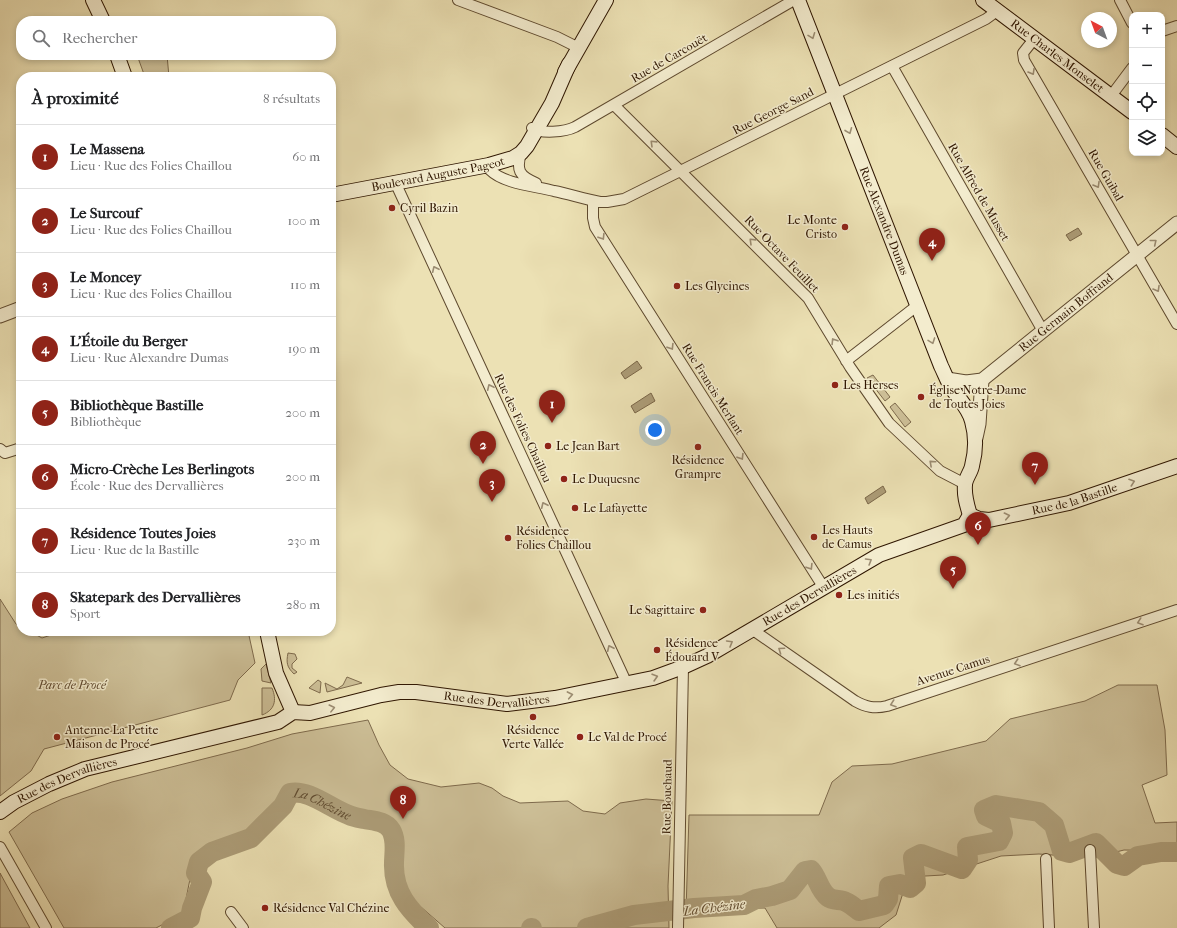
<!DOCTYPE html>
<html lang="fr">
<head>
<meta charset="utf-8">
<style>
	:root { --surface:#fff; --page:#f6f6f6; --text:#202124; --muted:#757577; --line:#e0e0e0; --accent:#8f2418 }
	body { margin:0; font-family:"IM FELL French Canon",serif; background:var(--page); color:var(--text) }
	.controls { position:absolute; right:12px; top:12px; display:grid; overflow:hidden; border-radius:8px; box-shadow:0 2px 6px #0003 }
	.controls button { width:36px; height:36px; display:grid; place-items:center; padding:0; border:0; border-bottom:1px solid var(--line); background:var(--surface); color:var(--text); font:20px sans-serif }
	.compass { position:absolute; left:1081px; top:12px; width:36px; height:36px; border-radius:50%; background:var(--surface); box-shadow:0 2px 6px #0003; rotate:319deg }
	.you { position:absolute; left:655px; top:430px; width:14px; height:14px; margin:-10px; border:3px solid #fff; border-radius:50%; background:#1a73e8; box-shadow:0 0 0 6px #1a73e833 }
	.badge { display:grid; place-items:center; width:26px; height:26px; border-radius:50%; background:var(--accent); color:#fff; font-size:13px; font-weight:700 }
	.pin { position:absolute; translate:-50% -33px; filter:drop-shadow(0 1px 2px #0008) }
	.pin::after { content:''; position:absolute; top:21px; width:14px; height:12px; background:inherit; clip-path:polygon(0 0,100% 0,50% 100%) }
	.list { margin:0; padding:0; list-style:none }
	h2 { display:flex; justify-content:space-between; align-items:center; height:52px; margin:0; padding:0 16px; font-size:17px }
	h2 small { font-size:13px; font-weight:400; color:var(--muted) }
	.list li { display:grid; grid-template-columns:26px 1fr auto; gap:12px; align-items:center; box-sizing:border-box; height:64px; padding:0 16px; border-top:1px solid var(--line) }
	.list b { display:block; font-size:15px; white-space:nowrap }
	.list p { margin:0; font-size:13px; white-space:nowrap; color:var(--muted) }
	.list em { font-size:13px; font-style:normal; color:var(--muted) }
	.icon { flex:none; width:22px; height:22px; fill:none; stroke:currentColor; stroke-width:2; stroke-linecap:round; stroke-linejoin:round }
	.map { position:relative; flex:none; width:1177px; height:928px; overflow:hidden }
	.search { position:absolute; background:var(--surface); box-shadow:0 2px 6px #0003; left:16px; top:16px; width:320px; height:44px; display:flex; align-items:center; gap:10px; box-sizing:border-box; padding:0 14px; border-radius:16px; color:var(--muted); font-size:15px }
	.panel { position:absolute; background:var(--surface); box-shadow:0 2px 6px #0003; left:16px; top:72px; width:320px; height:564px; border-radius:16px }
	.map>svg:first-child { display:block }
	.green { fill:#ccbe96; stroke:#7e6a4c }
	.water { fill:#ac9c77; stroke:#7a6648 }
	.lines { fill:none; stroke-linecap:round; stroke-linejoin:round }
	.river { stroke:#ac9c77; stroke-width:20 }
	.minor-casing { stroke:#5e492e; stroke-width:12 }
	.tertiary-casing { stroke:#5e492e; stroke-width:15 }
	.secondary-casing { stroke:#2f1601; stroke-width:16 }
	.minor { stroke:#f3ecce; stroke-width:10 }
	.tertiary { stroke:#f3ecce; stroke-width:13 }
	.secondary { stroke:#f3ecce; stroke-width:14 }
	.oneway { stroke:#9b8c72 }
	.poi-dot { fill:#8f2418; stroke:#f3ecce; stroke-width:1.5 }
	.labels { text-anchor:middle; stroke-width:3; stroke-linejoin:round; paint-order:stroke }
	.street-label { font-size:12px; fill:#2f1601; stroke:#f3ecce }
	.poi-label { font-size:12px; fill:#2f1601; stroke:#f3ecce; text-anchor:start }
	.park-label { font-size:12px; font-style:italic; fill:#5e482e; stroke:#f3ecce }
	.water-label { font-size:13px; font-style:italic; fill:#614c30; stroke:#f3ecce }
</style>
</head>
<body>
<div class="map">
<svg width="1177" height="928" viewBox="0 0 1177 928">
	<rect width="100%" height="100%" fill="#ece1b4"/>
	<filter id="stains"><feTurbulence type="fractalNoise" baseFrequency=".005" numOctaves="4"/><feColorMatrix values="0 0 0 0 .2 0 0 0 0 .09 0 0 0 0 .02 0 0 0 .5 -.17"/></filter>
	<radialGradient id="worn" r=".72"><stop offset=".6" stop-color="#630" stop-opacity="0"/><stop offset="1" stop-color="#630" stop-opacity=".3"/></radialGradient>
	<path class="green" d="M137 55H167L169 77H145Z
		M873 375 890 397 885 401 867 378Z
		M895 403 911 422 905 427 890 407Z
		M0 599 16 624 21 626V631H29L42 638 63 631H248L255 663 238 680 230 700 44 749 31 771 0 796Z
		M288 653 295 654 297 659 292 664V668L297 672 294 674C287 667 286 663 288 653Z
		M266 664 271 683 262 681 261 669Z
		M347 677 362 683 327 692 325 683 337 689 343 685Z
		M318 680 321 682 320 693 309 688Z
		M1118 685H1157L1165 730 1167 775 1142 785 1155 823 1177 822V851L1124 850 1092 858 1039 854 1001 856 943 875 908 877 896 915 879 928H777L765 908 703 909 686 911 689 815H819L832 782 852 766 892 764 986 741 1010 719 1085 701Z
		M262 688H272C277 700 275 710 262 715Z
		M368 720 379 745 390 765 408 779 441 787 479 783 492 788 503 796 520 803 568 801 583 811 605 814 620 803 646 799 672 801 668 886 669 928H445L405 893 399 846 394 828 382 820 350 812 302 787 290 785 281 804 251 832 222 846 199 854 192 869 183 914 156 928H64L9 832 32 813 62 799 112 782 247 748 292 734Z
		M0 873 30 928H0Z"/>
	<path class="water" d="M1078 228 1082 234 1070 241 1066 235Z
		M637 361 642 368 625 379 621 373Z
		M651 393 655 401 635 413 631 406Z
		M883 486 886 492 868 504 865 498Z"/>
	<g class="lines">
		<g class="river">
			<path id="s1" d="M171 928 190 918 192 908 202 882 196 873 199 862 212 852 251 838 283 806 290 793C309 789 331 809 349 815 353 817 359 818 364 819 374 821 385 821 391 830 397 840 394 853 394 863 393 892 409 910 429 928"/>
			<path d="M531 928H532"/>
			<path d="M587 928 634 915 694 908 744 905 756 899 772 896 790 890 805 871 811 870C818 878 819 890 828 897 833 901 841 899 846 902 851 904 855 908 859 911L884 905 888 899 889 886 900 884 910 888 916 883 913 858 921 854 962 869 968 860 967 847 999 841 1003 833 1001 823 986 816 984 810 996 805 1039 812 1054 825 1062 851 1069 853 1096 843 1117 864 1124 866 1138 856 1161 852H1177"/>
		</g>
		<defs>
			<path id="minor" d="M458 0 557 37 579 48
				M1120 0 1132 23
				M1162 31 1177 26
				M1034 39 1023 53 1024 60 1177 324
				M892 66 1043 331
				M1111 96 1132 68
				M614 105 808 298 850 367 889 423 940 471 965 484
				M532 128C541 134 565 132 575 127L794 0
				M521 153C516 170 519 176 536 183
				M489 165 490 170C504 184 535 186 554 191 569 194 584 199 600 202H607L624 199 986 19 997 11
				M395 182 627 684
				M593 201V218L595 227 824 588
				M846 361 918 305
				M0 449 5 453 21 448
				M753 630 855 701C866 707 874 709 887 706L1177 610
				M0 847 46 928
				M1090 850 1094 928
				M1046 859 1049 928
				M231 912 243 928
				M678 928 683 667"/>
			<g id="tertiary">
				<path d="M0 316 21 308"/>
				<path id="s2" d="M947 379 966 382 982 380 1177 223"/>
				<path d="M976 438 979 424 982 380"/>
			</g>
			<g id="secondary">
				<path d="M93 0 103 21"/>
				<path id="s3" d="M798 0C845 122 894 244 941 366 945 374 948 383 953 390 960 400 969 409 972 421 976 435 976 451 972 466 971 472 965 479 965 485 964 496 967 505 970 515"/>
				<path id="s4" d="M983 0 1132 112"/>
				<path d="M117 55 125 77"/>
				<path d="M565 72 606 0"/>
				<path d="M1162 135 1177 147"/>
				<path id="s5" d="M331 195 489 165 513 158 521 153 527 146 552 103 569 64"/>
				<path id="s6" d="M970 515 979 519 989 520 1069 503 1177 466"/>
				<path d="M267 631 276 673 293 712"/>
				<path id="s7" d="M0 812 14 802 49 784 85 769 278 722 293 712 310 713 381 695 399 692H416L507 704 555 698 653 678 683 667 707 656 879 555 964 525 970 515"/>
			</g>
		</defs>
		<use href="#minor" class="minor-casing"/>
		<use href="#tertiary" class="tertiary-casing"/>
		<use href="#secondary" class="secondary-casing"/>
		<use href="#minor" class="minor"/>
		<use href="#tertiary" class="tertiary"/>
		<use href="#secondary" class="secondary"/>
	</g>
	<defs><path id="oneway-chevron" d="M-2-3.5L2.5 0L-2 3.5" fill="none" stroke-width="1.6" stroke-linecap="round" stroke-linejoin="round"/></defs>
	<g class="oneway">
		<use href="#oneway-chevron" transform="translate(812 36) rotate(69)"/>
		<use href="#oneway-chevron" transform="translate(1032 72) rotate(60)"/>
		<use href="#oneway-chevron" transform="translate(849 131) rotate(68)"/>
		<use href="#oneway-chevron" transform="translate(653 143) rotate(-136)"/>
		<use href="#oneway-chevron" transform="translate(1097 185) rotate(60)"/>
		<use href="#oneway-chevron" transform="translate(602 237) rotate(58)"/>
		<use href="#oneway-chevron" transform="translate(752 241) rotate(-136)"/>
		<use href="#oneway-chevron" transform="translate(1154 242) rotate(-39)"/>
		<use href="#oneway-chevron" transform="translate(435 269) rotate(-115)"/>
		<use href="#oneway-chevron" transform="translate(1157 289) rotate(60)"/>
		<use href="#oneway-chevron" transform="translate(834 341) rotate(-122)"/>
		<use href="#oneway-chevron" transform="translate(932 341) rotate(70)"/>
		<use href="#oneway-chevron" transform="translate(671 347) rotate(58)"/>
		<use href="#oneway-chevron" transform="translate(490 387) rotate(-115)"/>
		<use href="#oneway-chevron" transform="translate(741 457) rotate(58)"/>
		<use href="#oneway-chevron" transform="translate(932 463) rotate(-138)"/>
		<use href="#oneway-chevron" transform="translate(1132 482) rotate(-19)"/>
		<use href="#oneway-chevron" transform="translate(544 505) rotate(-115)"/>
		<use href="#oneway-chevron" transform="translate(1007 516) rotate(-12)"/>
		<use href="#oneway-chevron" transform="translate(869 561) rotate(-31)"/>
		<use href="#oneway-chevron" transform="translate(810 567) rotate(58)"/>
		<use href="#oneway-chevron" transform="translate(1140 622) rotate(161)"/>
		<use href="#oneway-chevron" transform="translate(730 643) rotate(-30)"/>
		<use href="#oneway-chevron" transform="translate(610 648) rotate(-115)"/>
		<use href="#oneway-chevron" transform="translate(781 650) rotate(-145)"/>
		<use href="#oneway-chevron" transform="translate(1017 663) rotate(162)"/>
		<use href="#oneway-chevron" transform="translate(655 677) rotate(-16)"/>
		<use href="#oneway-chevron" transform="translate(570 695) rotate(-11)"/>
		<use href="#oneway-chevron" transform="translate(893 704) rotate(161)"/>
		<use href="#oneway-chevron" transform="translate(332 708) rotate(-14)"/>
	</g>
	<g class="poi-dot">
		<circle cx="392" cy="208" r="4"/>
		<circle cx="845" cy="227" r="4"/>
		<circle cx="677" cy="286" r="4"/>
		<circle cx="835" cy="385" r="4"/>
		<circle cx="921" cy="397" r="4"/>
		<circle cx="548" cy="446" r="4"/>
		<circle cx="698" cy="447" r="4"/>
		<circle cx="564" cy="479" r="4"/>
		<circle cx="575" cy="508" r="4"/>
		<circle cx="814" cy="537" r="4"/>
		<circle cx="508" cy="538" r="4"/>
		<circle cx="839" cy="595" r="4"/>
		<circle cx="703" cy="610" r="4"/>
		<circle cx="657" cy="650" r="4"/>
		<circle cx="533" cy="717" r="4"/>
		<circle cx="57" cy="737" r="4"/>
		<circle cx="580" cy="737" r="4"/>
		<circle cx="265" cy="908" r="4"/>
	</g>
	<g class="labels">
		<g class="street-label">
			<text dy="4" stroke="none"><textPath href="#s4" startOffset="93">Rue Charles Monselet</textPath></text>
			<text transform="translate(669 58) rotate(-30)" y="4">Rue de Carcouët</text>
			<text transform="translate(773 111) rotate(-27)" y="4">Rue George Sand</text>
			<text dy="4" stroke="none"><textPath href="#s5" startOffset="109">Boulevard Auguste Pageot</textPath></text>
			<text transform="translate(1106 175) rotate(60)" y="4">Rue Guibal</text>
			<text transform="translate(979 192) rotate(60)" y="4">Rue Alfred de Musset</text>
			<text dy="4" stroke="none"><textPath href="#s3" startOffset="237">Rue Alexandre Dumas</textPath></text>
			<text transform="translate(782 254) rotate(46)" y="4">Rue Octave Feuillet</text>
			<text dy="4" stroke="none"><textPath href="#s2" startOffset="143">Rue Germain Boffrand</textPath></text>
			<text transform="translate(713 389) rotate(58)" y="4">Rue Francis Merlant</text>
			<text transform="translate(523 428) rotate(65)" y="4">Rue des Folies Chaillou</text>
			<text dy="4" stroke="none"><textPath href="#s6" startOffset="108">Rue de la Bastille</textPath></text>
			<text dy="4" stroke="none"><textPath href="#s7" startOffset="855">Rue des Dervallières</textPath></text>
			<text transform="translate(953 670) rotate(-18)" y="4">Avenue Camus</text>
			<text dy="4" stroke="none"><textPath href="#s7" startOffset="519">Rue des Dervallières</textPath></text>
			<text dy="4" stroke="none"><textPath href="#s7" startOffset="75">Rue des Dervallières</textPath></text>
			<text transform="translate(667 797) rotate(-89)" y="4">Rue Bouchaud</text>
		</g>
		<g class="poi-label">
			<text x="400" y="212">Cyril Bazin</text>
			<text x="837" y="224" text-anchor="end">Le Monte<tspan x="837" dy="14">Cristo</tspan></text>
			<text x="685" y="290">Les Glycines</text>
			<text x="843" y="389">Les Herses</text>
			<text x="929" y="394">Église Notre-Dame<tspan x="929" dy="14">de Toutes Joies</tspan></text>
			<text x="556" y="450">Le Jean Bart</text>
			<text x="698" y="464" text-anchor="middle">Résidence<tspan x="698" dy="14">Grampre</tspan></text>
			<text x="572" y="483">Le Duquesne</text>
			<text x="583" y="512">Le Lafayette</text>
			<text x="822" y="534">Les Hauts<tspan x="822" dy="14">de Camus</tspan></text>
			<text x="516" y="535">Résidence<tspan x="516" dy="14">Folies Chaillou</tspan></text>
			<text x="847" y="599">Les initiés</text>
			<text x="695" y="614" text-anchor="end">Le Sagittaire</text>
			<text x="665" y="647">Résidence<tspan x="665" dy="14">Édouard V</tspan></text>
			<text x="65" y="734">Antenne La Petite<tspan x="65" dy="14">Maison de Procé</tspan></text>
			<text x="533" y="734" text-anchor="middle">Résidence<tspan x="533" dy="14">Verte Vallée</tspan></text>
			<text x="588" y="741">Le Val de Procé</text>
			<text x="273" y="912">Résidence Val Chézine</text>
		</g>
		<g class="park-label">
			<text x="72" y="689">Parc de Procé</text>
		</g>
		<g class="water-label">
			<text dy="5" stroke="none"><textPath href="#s1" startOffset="234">La Chézine</textPath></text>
			<text transform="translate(714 907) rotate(-7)" y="5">La Chézine</text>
		</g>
	</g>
	<rect width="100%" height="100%" filter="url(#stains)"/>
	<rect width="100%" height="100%" fill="url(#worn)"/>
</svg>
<div class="controls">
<button>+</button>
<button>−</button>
<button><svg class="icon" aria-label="locate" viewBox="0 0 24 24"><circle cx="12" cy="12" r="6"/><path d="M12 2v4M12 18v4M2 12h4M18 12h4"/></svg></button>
<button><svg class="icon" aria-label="layers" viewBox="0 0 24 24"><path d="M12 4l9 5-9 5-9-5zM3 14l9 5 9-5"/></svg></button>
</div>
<svg class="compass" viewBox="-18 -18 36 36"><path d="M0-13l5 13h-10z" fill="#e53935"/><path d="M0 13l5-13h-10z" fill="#757577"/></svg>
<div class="you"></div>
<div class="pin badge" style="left:552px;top:423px">1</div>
<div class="pin badge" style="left:483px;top:464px">2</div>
<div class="pin badge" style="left:492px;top:502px">3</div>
<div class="pin badge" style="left:932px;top:261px">4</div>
<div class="pin badge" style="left:953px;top:589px">5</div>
<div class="pin badge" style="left:978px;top:545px">6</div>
<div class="pin badge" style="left:1035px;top:485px">7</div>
<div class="pin badge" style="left:403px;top:819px">8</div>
<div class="search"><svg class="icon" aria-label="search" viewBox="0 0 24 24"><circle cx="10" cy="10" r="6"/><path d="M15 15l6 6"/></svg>Rechercher</div>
<section class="panel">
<h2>À proximité<small>8 résultats</small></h2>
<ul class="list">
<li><span class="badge">1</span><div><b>Le Massena</b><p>Lieu · Rue des Folies Chaillou</p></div><em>60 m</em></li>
<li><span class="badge">2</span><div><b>Le Surcouf</b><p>Lieu · Rue des Folies Chaillou</p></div><em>100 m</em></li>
<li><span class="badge">3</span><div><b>Le Moncey</b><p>Lieu · Rue des Folies Chaillou</p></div><em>110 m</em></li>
<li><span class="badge">4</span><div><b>L'Étoile du Berger</b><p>Lieu · Rue Alexandre Dumas</p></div><em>190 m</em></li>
<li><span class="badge">5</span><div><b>Bibliothèque Bastille</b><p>Bibliothèque</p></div><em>200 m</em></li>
<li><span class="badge">6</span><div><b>Micro-Crèche Les Berlingots</b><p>École · Rue des Dervallières</p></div><em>200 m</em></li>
<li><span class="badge">7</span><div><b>Résidence Toutes Joies</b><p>Lieu · Rue de la Bastille</p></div><em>230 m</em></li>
<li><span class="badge">8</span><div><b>Skatepark des Dervallières</b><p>Sport</p></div><em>280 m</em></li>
</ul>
</section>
</div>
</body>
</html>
